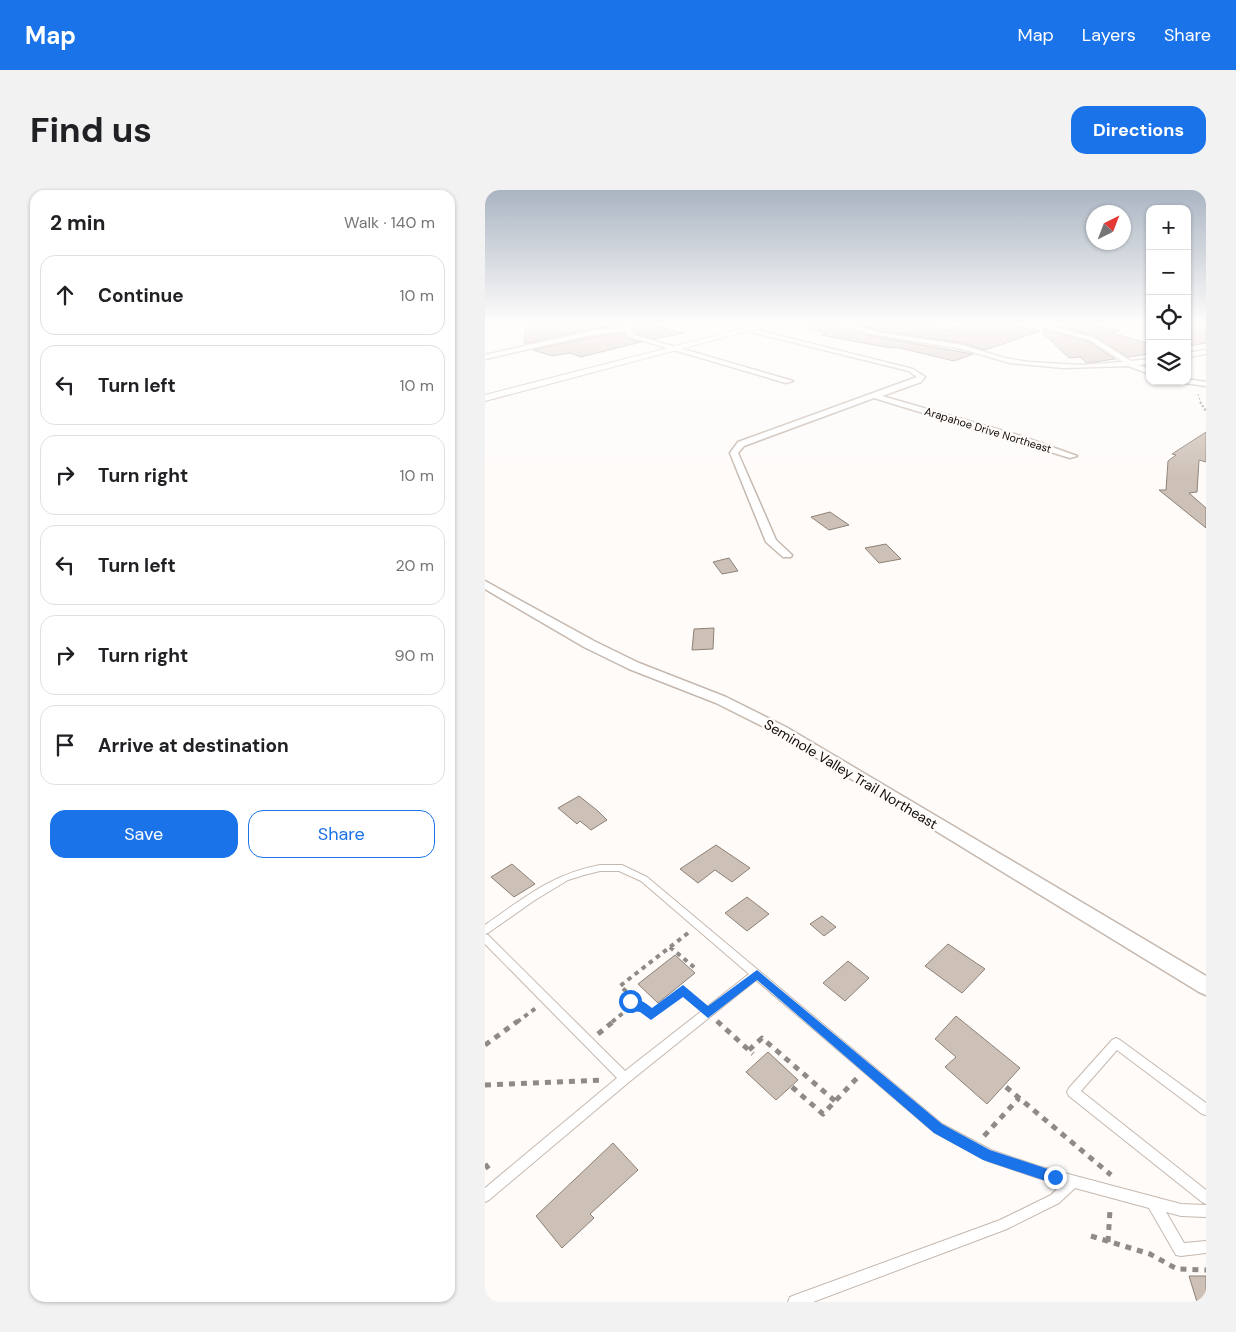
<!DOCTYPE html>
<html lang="en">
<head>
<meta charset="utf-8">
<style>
	:root { --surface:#fff; --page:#f2f2f2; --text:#202124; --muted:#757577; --line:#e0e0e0; --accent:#1a73e8 }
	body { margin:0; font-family:"DM Sans",sans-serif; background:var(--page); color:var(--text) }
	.controls { position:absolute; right:15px; top:15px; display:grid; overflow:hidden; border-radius:10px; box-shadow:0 1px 4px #0004 }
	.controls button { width:45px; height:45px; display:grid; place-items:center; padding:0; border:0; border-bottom:1px solid var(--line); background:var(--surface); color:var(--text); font:25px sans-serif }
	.compass { position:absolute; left:601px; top:15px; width:45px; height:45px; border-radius:50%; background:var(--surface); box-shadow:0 1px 4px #0004; rotate:42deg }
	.stop { position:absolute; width:15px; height:15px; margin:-11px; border:4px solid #1a73e8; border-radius:50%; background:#fff }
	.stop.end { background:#1a73e8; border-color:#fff; box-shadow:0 1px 5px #0008 }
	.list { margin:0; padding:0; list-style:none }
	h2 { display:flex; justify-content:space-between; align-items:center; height:65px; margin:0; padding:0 20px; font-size:21px }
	h2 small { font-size:16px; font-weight:400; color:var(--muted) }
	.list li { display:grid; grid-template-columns:32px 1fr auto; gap:15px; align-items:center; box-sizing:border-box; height:80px; margin:0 10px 10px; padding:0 10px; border:1px solid var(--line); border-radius:15px }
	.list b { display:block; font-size:19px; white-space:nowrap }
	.list em { font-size:16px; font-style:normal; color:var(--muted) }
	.actions { display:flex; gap:10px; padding:15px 20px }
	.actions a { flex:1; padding:11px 0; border:1px solid var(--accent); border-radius:15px; text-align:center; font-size:18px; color:var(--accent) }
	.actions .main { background:var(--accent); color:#fff }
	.icon { flex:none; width:28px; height:28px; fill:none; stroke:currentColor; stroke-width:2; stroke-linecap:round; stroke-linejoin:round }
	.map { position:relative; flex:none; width:721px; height:1112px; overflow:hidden; border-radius:15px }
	header { display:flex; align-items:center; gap:30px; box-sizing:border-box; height:70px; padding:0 25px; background:var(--accent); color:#fff }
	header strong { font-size:24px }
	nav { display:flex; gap:28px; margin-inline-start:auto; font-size:18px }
	.intro { display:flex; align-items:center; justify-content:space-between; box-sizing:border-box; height:120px; padding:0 30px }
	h1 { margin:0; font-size:35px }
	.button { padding:12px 22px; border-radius:15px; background:var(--accent); color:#fff; font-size:18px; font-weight:700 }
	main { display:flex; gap:30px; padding:0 30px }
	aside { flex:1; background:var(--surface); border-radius:15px; box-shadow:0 1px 4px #0004 }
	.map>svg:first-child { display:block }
	.building { fill:#cdc0b6; stroke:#8d8177 }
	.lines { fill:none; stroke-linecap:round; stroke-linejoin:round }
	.service-casing { stroke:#c5b8ae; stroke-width:2 }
	.minor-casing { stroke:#c5b8ae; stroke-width:3 }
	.tertiary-casing { stroke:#c5b8ae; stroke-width:2 }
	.path-far3 { stroke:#8e8a88; stroke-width:1; stroke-dasharray:2 2; stroke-linecap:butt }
	.path-far2 { stroke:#8e8a88; stroke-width:2; stroke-dasharray:2 2; stroke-linecap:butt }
	.path-far1 { stroke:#8e8a88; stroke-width:4; stroke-dasharray:4.5 4.5; stroke-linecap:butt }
	.path { stroke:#8e8a88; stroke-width:5; stroke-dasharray:6 6; stroke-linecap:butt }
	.service { fill:#fff; fill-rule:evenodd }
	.minor { fill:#fff; fill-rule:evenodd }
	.tertiary { fill:#fff; fill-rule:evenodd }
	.route { fill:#1a73e8 }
	.labels { text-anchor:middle; stroke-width:5; stroke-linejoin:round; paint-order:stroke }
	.far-street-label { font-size:11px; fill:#0f0b08; stroke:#fefbf9 }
	.street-label { font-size:14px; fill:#0f0b08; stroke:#fefbf9 }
</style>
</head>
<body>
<header>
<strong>Map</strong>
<nav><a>Map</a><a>Layers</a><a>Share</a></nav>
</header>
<div class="intro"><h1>Find us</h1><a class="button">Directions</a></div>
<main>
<aside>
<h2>2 min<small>Walk · 140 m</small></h2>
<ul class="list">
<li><svg class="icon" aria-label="ahead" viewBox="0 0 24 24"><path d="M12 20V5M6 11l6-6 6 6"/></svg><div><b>Continue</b></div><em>10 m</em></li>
<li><svg class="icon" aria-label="left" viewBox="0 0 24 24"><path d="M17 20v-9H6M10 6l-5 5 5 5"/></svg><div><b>Turn left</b></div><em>10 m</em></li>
<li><svg class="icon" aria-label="right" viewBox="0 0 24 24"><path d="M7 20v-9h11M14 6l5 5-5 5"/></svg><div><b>Turn right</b></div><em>10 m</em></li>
<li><svg class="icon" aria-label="left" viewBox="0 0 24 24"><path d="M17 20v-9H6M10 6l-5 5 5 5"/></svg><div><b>Turn left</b></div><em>20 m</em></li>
<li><svg class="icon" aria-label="right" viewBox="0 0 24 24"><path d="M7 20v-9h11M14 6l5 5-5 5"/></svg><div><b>Turn right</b></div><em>90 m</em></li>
<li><svg class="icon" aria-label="arrive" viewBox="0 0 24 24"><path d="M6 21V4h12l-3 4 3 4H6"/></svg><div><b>Arrive at destination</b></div></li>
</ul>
<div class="actions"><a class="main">Save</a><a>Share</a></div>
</aside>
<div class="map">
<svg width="721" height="1112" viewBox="0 0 721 1112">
	<rect width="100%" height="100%" fill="#fefbf9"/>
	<path class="building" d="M42 133H134L135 136 106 139 39 154Z
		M144 133H161L198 143 170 149 150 143Z
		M325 133H349L382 145 488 164 469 171 415 158 400 157 336 145 342 143 324 139Z
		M370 133H455L456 142 485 133 510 135 515 133 555 141 500 160 477 153 397 141Z
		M581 133H597L634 140 627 143 665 154V164L643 167 610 146 574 136Z
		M702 133H716L721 137V153L702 156Z
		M562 140 604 152 630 169 602 173 595 167 584 168 557 142Z
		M138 143 144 149 156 152 96 167 85 163 67 166 48 160 106 147Z
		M721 242V272L714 270 712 302 704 303 721 318V338L674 300H681L683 271 691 265 687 264Z
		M345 322 364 335 344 340 326 327Z
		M401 354 416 369 394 373 380 358Z
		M244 368 253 381 237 384 228 372Z
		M229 438 228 459 207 460 209 439Z
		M94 606 113 621 122 630 106 640 95 631 92 634 73 618Z
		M231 655 265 678 247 692 230 680 213 693 195 679Z
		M27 674 50 694 29 707 6 687Z
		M262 707 284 724 262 741 240 723Z
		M337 726 351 737 339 746 325 734Z
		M463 754 500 779 477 803 440 776Z
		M190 765 210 783 173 813 153 794Z
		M363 771 384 788 360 811 338 793Z
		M471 826 535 878 502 914 460 877 471 867 450 849Z
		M283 862 313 890 291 910 261 882Z
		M128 953 153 980 105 1024 109 1028 77 1058 51 1026Z
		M704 1086H721V1112H712Z"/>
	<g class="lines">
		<defs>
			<path id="service" d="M267 133 278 136V137L277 138 261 133Z
				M115 675H137L162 687 457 934 506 960 553 976 696 1014 721 1015V1027L696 1026 681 1022 699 1053 721 1051V1063L696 1066 691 1065 664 1018 590 998 574 1013 522 1039 328 1112H303L305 1107 310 1105 515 1030 566 1005 577 994 553 988 503 971 449 942 271 790 144 892 4 1010 0 1012V998L132 888 0 754V744L3 745 140 881 264 784 156 691 134 681H115L99 685 83 690 50 710 3 743 0 744V735C39 708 67 684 115 675Z
				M631 848 635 850 721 913V925L717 924 632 860 596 901 721 1000V1014L717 1012 584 906 582 902 584 898 627 850Z"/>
			<path id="minor" d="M136 133H142L146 142 149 145 308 191 301 193 145 147 139 141 106 145 0 169V165L106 141 138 138Z
				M351 133H361L397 143 477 155 519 168 543 172 595 175 638 172 605 150 542 133H555L609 148 646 171 665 169V173L653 175 665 179V184L643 176 578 178 525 173 477 159 382 143Z
				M264 138 428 179 440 187 436 192 397 206 536 246 592 266 585 268 389 208 259 256 253 263 291 350 307 365 306 367H298L281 352 245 263 253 252 432 187 424 181 262 141Z
				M721 160V164L702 167V163Z
				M702 189 721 192V196L699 193Z
				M0 391 109 451 154 473 241 507 301 537 721 786V805L714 802 291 543 231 513 144 479 99 457 0 399Z"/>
			<path id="tertiary" d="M280 133H293L0 211V205Z"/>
		</defs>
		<use href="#service" class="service-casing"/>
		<use href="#minor" class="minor-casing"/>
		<use href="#tertiary" class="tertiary-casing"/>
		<path class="path-far3" d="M713 204 716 213"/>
		<path class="path-far2" d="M715 212 721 221"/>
		<path class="path-far1" d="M203 743 135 796 149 808 145 811 153 818 156 815 166 825 198 800 213 814
			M185 757 210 778 208 779
			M32 832 51 818
			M127 832 149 814"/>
		<path class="path" d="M232 831 268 864
			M113 844 129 831
			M0 855 33 831
			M264 860 277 848 350 911
			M0 895 117 890
			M307 897 338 924 373 887
			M521 897 626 985
			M499 946 534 908
			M0 974 7 983
			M606 1046 665 1064 692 1079 721 1080
			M623 1052 625 1020"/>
		<use href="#service" class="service"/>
		<use href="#minor" class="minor"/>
		<use href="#tertiary" class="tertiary"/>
	</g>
	<linearGradient id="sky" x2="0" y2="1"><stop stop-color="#aab5c2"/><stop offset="0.46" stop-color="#fffdfc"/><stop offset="1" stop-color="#fffdfc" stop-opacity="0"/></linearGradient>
	<rect width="721" height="289" fill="url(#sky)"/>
	<path class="route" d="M272 780 457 934 505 960 575 983 577 987 575 992 570 994 498 970 449 943 272 790 223 828 198 807 166 830 155 822 149 821 139 811 141 808 145 806C153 809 160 812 167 818L198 795 223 816Z"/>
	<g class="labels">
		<g class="far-street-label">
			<text transform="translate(503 240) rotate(17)" y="4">Arapahoe Drive Northeast</text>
		</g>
		<g class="street-label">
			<text transform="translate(366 584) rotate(31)" y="5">Seminole Valley Trail Northeast</text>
		</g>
	</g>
</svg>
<div class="controls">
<button>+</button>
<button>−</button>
<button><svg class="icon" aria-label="locate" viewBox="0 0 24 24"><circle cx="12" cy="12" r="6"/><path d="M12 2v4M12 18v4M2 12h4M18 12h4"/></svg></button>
<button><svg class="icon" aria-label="layers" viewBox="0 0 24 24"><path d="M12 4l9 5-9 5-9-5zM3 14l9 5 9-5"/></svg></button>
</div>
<svg class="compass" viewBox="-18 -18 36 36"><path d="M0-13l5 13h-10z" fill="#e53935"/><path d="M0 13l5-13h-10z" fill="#757577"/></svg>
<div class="stop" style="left:145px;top:811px"></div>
<div class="stop end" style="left:570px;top:987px"></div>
</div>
</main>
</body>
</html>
